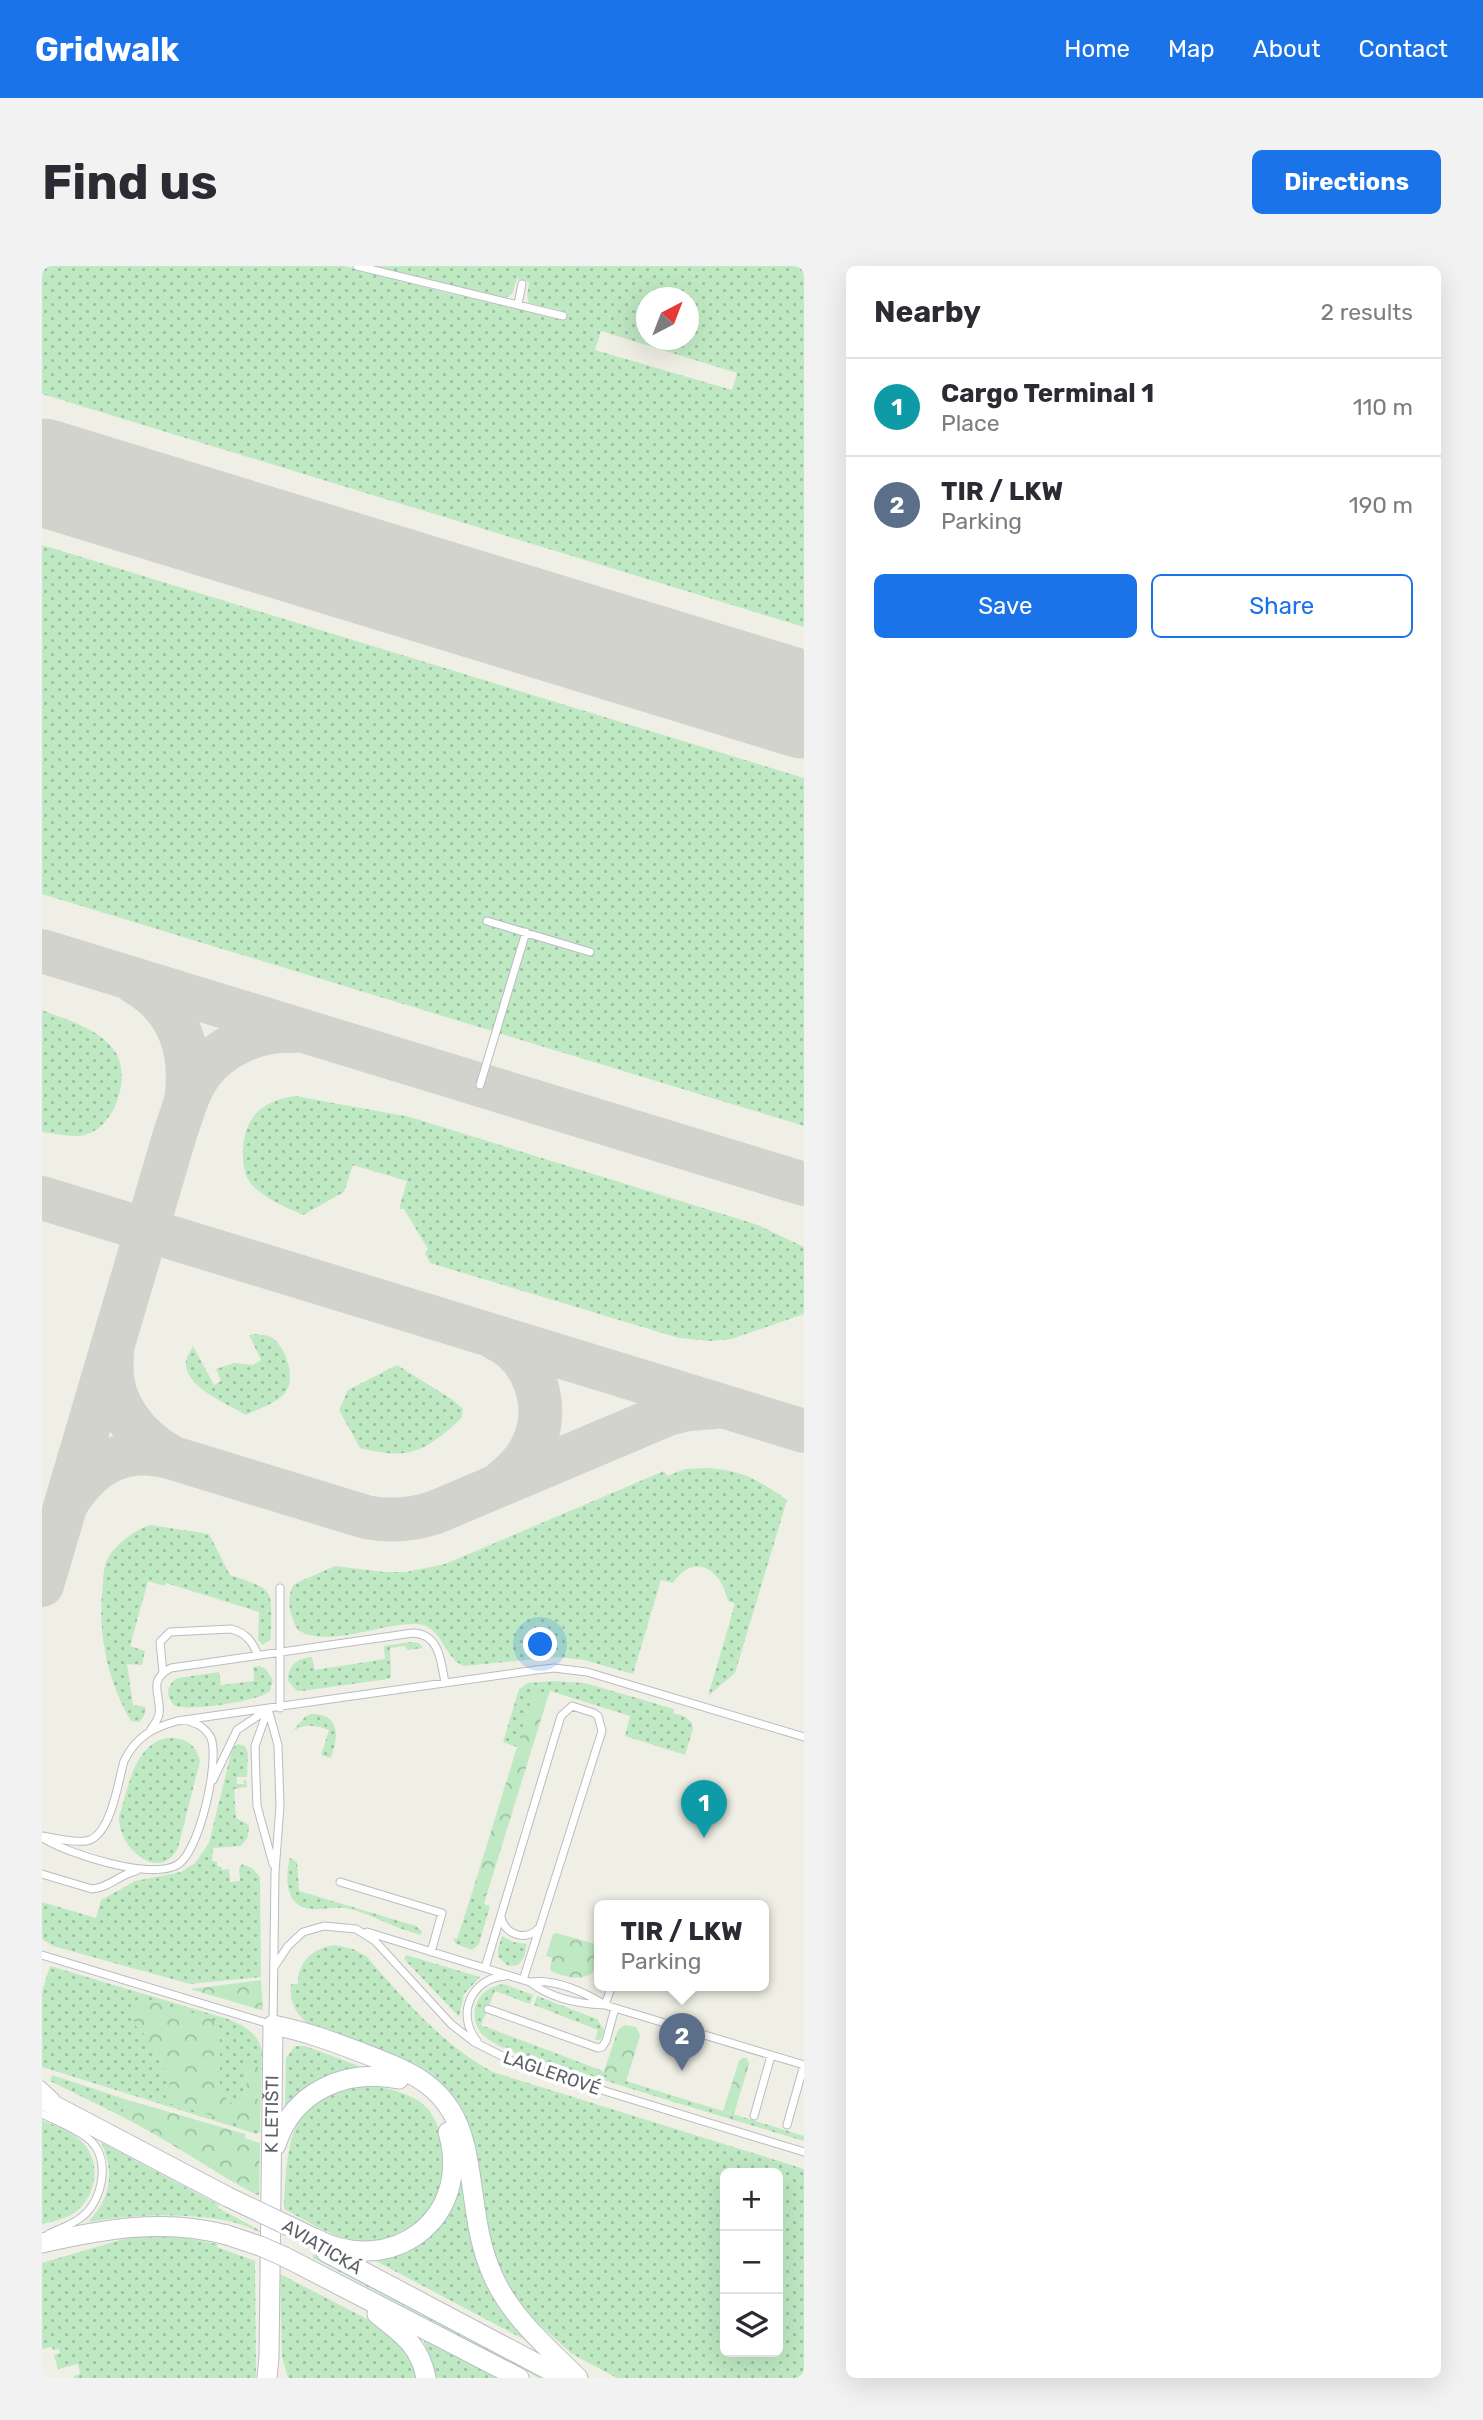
<!DOCTYPE html>
<html lang="en">
<head>
<meta charset="utf-8">
<style>
	:root { --surface:#fff; --page:#f2f2f3; --text:#2b2b33; --muted:#7c7c81; --line:#e1e1e2; --accent:#1a73e8 }
	body { margin:0; font-family:Rubik,sans-serif; background:var(--page); color:var(--text) }
	.controls { position:absolute; right:21px; bottom:21px; display:grid; overflow:hidden; border-radius:10px; box-shadow:0 7px 28px #0002 }
	.controls button { width:63px; height:63px; display:grid; place-items:center; padding:0; border:0; border-bottom:2px solid var(--line); background:var(--surface); color:var(--text); font:35px sans-serif }
	.compass { position:absolute; left:594px; top:21px; width:63px; height:63px; border-radius:50%; background:var(--surface); box-shadow:0 7px 28px #0002; rotate:42deg }
	.you { position:absolute; left:499px; top:1379px; width:24px; height:24px; margin:-18px; border:5px solid #fff; border-radius:50%; background:#1a73e8; box-shadow:0 0 0 10px #1a73e833 }
	.badge { display:grid; place-items:center; width:46px; height:46px; border-radius:50%; background:var(--accent); color:#fff; font-size:23px; font-weight:700 }
	.pin { position:absolute; translate:-50% -58px; filter:drop-shadow(0 2px 4px #0008) }
	.pin::after { content:''; position:absolute; top:37px; width:24px; height:21px; background:inherit; clip-path:polygon(0 0,100% 0,50% 100%) }
	.popup { position:absolute; left:552px; top:1634px; width:175px; height:91px; box-sizing:border-box; display:grid; place-content:center; border-radius:10px; background:var(--surface); filter:drop-shadow(0 2px 5px #0005); font-size:23px; white-space:nowrap; color:var(--muted) }
	.popup b { font-size:26px; color:var(--text) }
	.popup::after { content:''; position:absolute; left:50%; top:100%; margin-left:-14px; border:14px solid transparent; border-top-color:var(--surface) }
	.list { margin:0; padding:0; list-style:none }
	h2 { display:flex; justify-content:space-between; align-items:center; height:91px; margin:0; padding:0 28px; font-size:30px }
	h2 small { font-size:23px; font-weight:400; color:var(--muted) }
	.list li { display:grid; grid-template-columns:46px 1fr auto; gap:21px; align-items:center; box-sizing:border-box; height:98px; padding:0 28px; border-top:2px solid var(--line) }
	.list b { display:block; font-size:26px; white-space:nowrap }
	.list p { margin:0; font-size:23px; white-space:nowrap; color:var(--muted) }
	.list em { font-size:23px; font-style:normal; color:var(--muted) }
	.actions { display:flex; gap:14px; padding:21px 28px }
	.actions a { flex:1; padding:16px 0; border:2px solid var(--accent); border-radius:10px; text-align:center; font-size:24px; color:var(--accent) }
	.actions .main { background:var(--accent); color:#fff }
	.icon { flex:none; width:38px; height:38px; fill:none; stroke:currentColor; stroke-width:2; stroke-linecap:round; stroke-linejoin:round }
	.map { position:relative; flex:none; width:762px; height:2112px; overflow:hidden; border-radius:10px }
	header { display:flex; align-items:center; gap:42px; box-sizing:border-box; height:98px; padding:0 35px; background:var(--accent); color:#fff }
	header strong { font-size:33px }
	nav { display:flex; gap:38px; margin-inline-start:auto; font-size:24px }
	.intro { display:flex; align-items:center; justify-content:space-between; box-sizing:border-box; height:168px; padding:0 42px }
	h1 { margin:0; font-size:49px }
	.button { padding:18px 32px; border-radius:10px; background:var(--accent); color:#fff; font-size:24px; font-weight:700 }
	main { display:flex; gap:42px; padding:0 42px }
	aside { flex:1; background:var(--surface); border-radius:10px; box-shadow:0 7px 28px #0002 }
	.map>svg:first-child { display:block }
	.green { fill:url(#green-dots); fill-rule:evenodd }
	.forest { fill:url(#forest-crowns) }
	.lines { fill:none; stroke-linecap:round; stroke-linejoin:round }
	.taxiway { stroke:#d3d3ce; stroke-width:44 }
	.runway { stroke:#d3d3ce; stroke-width:107 }
	.lane-casing { stroke:#b9bcc2; stroke-width:9 }
	.secondary-casing { stroke:#babdc4; stroke-width:21 }
	.lane { stroke:#fff; stroke-width:7 }
	.secondary { stroke:#fff; stroke-width:19 }
	.secondary-bridge-casing { stroke:#babdc4; stroke-width:21; stroke-linecap:butt }
	.secondary-bridge { stroke:#fff; stroke-width:19 }
	.labels { text-anchor:middle; stroke-width:7; stroke-linejoin:round; paint-order:stroke }
	.street-label { font-size:18px; fill:#5c6066; stroke:#fff }
</style>
</head>
<body>
<header>
<strong>Gridwalk</strong>
<nav><a>Home</a><a>Map</a><a>About</a><a>Contact</a></nav>
</header>
<div class="intro"><h1>Find us</h1><a class="button">Directions</a></div>
<main>
<div class="map">
<svg width="762" height="2112" viewBox="0 0 762 2112">
	<defs>
		<pattern id="green-dots" width="8" height="8" patternUnits="userSpaceOnUse" patternTransform="scale(1.75)"><rect width="8" height="8" fill="#bfe9c3"/><path d="M2 2h.1M6 6h.1" fill="none" stroke="#9ec0a2" stroke-width="1.8" stroke-linecap="round"/></pattern>
		<pattern id="forest-crowns" width="20" height="18" patternUnits="userSpaceOnUse" patternTransform="scale(1.75)"><rect width="20" height="18" fill="#bfe9c3"/><path d="M2 6a3 3 0 1 1 6 0M12 15a3 3 0 1 1 6 0" fill="none" stroke="#9ec0a2"/></pattern>
	</defs>
	<rect width="100%" height="100%" fill="#f0efe5"/>
	<path class="green" d="M0 0H302L406 27 522 53 524 46 487 37 485 30 487 16 475 13 470 28 463 32 328 0H762V361L0 128ZM604 32H646V74H604ZM559 65 695 107 690 124 553 84Z
		M0 279 762 512V860L0 628Z
		M0 744C25 754 59 763 74 787 89 812 73 861 43 869 31 872 12 867 0 866Z
		M253 830 368 851 716 959 762 981V1048L689 1073 669 1075 637 1072 388 997 383 987 386 983 362 943H357L365 915 311 899 302 926 261 949C244 941 223 933 210 919 203 911 202 903 201 893 199 856 216 835 253 830Z
		M214 1068C221 1069 229 1069 234 1075 245 1086 254 1113 243 1127 235 1137 216 1143 204 1149 186 1138 141 1121 144 1095 145 1090 149 1085 151 1080L172 1119 179 1115 174 1103 192 1097 211 1099 219 1094 207 1069Z
		M355 1099 411 1134 421 1143 420 1151C414 1158 406 1164 399 1170 370 1192 352 1190 318 1182L297 1144 306 1124Z
		M665 1202C702 1205 715 1213 745 1234L693 1407 666 1430 693 1338 686 1335C680 1304 652 1285 631 1317L619 1314 591 1408 542 1394 516 1391 422 1400C401 1392 401 1360 375 1358 340 1356 286 1383 256 1364 248 1351 243 1333 252 1318L293 1300 342 1306H364L403 1298 622 1205 625 1210 643 1203Z
		M108 1259 167 1268 188 1309C236 1325 229 1323 229 1373L221 1379 216 1374 217 1346 124 1317 122 1320 106 1315 88 1380 103 1385 100 1399 85 1398 91 1439 104 1441 102 1450 97 1456 89 1455C65 1414 55 1366 61 1319 61 1311 62 1299 66 1292 73 1279 94 1263 108 1259Z
		M369 1376 377 1377 381 1382 365 1384 363 1380 348 1382 349 1411 346 1413 260 1425H255L246 1415C245 1400 255 1392 270 1391L273 1404 343 1393 342 1380Z
		M218 1400 224 1403 231 1414 228 1425C216 1436 149 1445 133 1440 123 1431 124 1418 136 1412L177 1406 179 1419 212 1415 211 1401Z
		M511 1415 543 1417 632 1443 631 1447 642 1450 650 1457 651 1463 643 1489 583 1470 588 1450 508 1425 505 1434 491 1430 475 1481 461 1476 477 1423 486 1417Z
		M269 1448C300 1448 296 1472 289 1492L279 1489 287 1464C272 1459 261 1457 249 1467L263 1451Z
		M124 1472C142 1471 154 1477 158 1495L136 1582C117 1618 76 1582 77 1551 86 1524 91 1480 124 1472Z
		M196 1478 203 1480 206 1487 205 1511H195V1518H202V1514H204L205 1521 192 1523 194 1552 207 1559 206 1571 199 1580 171 1582 170 1595 175 1596V1600L180 1601V1604L187 1603 188 1616 198 1615 197 1603 200 1598 210 1602 218 1611 219 1711 148 1718 11 1680 0 1673V1636L54 1652 59 1634 93 1615 139 1606 153 1597 167 1577 190 1483Z
		M248 1592 255 1596 257 1625 374 1660 380 1665 379 1669C353 1663 329 1647 303 1642 288 1640 268 1648 255 1638 243 1628 244 1606 248 1592Z
		M430 1627 444 1631 442 1638 448 1640 437 1678 430 1684 414 1678 411 1672 415 1673Z
		M460 1670 471 1676 485 1678 482 1691 476 1699 466 1700 456 1691V1683Z
		M293 1679 311 1683 324 1690C363 1734 399 1778 451 1806L762 1903V2112H575L530 2088 491 2053 467 2022 450 1984 416 1844 268 1760C254 1749 247 1735 249 1718H256C256 1695 271 1682 293 1679ZM683 1907H736V2086H683Z
		M364 1689 438 1711 422 1728 417 1751 362 1693Z
		M8 1700 186 1753C202 1760 215 1766 220 1784L218 1866 215 1868 0 1801V1726ZM178 1762V1825L187 1836 196 1839 204 1826 205 1799 215 1863 128 1816 110 1777Z
		M462 1718 491 1729 488 1738 453 1725 439 1759 561 1805V1808L762 1870V1875C685 1852 607 1829 531 1804 504 1796 461 1787 441 1769 432 1760 430 1745 436 1734 442 1724 451 1720 462 1718Z
		M495 1730 555 1753 562 1764 559 1773 553 1774 556 1764 492 1739Z
		M253 1780H263L317 1800V1802L245 1841 243 1840 244 1792Z
		M10 1809 86 1834 79 1850 8 1815Z
		M332 1819C350 1824 372 1828 385 1842 404 1864 408 1908 395 1934 384 1957 356 1974 331 1976 299 1978 269 1957 242 1943 245 1896 242 1839 299 1823 309 1821 321 1820 332 1819Z
		M0 1854C13 1860 29 1865 39 1875 62 1896 54 1936 27 1950 18 1954 9 1956 0 1958Z
		M59 1876 177 1939 176 1942 232 1972C216 1966 198 1956 181 1954 136 1947 92 1948 47 1956 49 1952 54 1947 57 1942 71 1921 69 1898 59 1876Z
		M418 1917H420L432 1982 486 2074 485 2075 332 1994C345 1991 356 1985 368 1979 398 1964 408 1950 418 1917Z
		M109 1970 144 1972 175 1978V1981L213 1995 214 2112H32V2110L38 2108 36 2098 16 2103 12 2089 18 2087 17 2083 11 2084 10 2081 0 2083V1997L85 1972Z
		M271 1988 510 2112H497L271 1992Z
		M238 2008 327 2054 354 2072 363 2080 376 2112H246L240 2091Z
		M383 2073 457 2112H391L389 2095 382 2076Z"/>
	<path class="forest" d="M491 1429 505 1434 444 1631 430 1627Z
		M514 1667 557 1679C562 1715 535 1717 509 1705L508 1702 510 1692 504 1690 511 1668Z
		M219 1714 221 1744H219L148 1723Z
		M101 1733 169 1752 178 1762V1825L187 1836 196 1838 204 1826 205 1799 210 1797 216 1800 215 1863 123 1836 128 1816 110 1777 94 1760 90 1748 91 1737Z
		M583 1759 594 1761 598 1770 584 1816 561 1808 576 1764Z
		M700 1792H705L707 1798 692 1848 681 1845 697 1795Z
		M86 1834 203 1868V1872L218 1877 217 1930C170 1906 127 1874 79 1850Z"/>
	<g class="lines">
		<path class="taxiway" d="M0 685 762 918
			M94 717C139 743 151 787 144 835
			M0 932 762 1165
			M453 1072C490 1088 508 1136 493 1174 487 1191 474 1205 460 1216
			M70 1091C65 1136 94 1172 131 1192
			M24 1238C50 1197 82 1178 131 1192L324 1251C349 1256 371 1254 394 1246L626 1148 646 1143 673 1141
			M0 1319 133 868C138 854 142 839 148 826 165 786 209 763 251 765"/>
		<path class="runway" d="M0 206 762 439"/>
		<defs>
			<path id="lane" d="M315 0 521 50
				M476 38 480 18
				M445 655 548 686
				M438 819 484 666
				M238 1322V1442
				M121 1407 118 1376 128 1366 189 1363C204 1367 210 1375 216 1389
				M226 1443 213 1480 214 1512 215 1540 231 1598
				M109 1463C112 1459 116 1454 117 1448 120 1429 104 1415 129 1402L371 1367C398 1368 399 1396 403 1417
				M171 1514 195 1464 223 1445
				M0 1570C14 1572 30 1577 44 1575 69 1571 76 1516 82 1495 94 1471 110 1462 135 1455L494 1404 512 1402 545 1406 762 1471
				M1 1572C26 1588 107 1614 135 1599 157 1588 178 1495 169 1472 165 1464 157 1458 149 1456
				M0 1608 50 1623C67 1622 78 1608 94 1605
				M298 1616 400 1647 389 1686
				M459 1651C463 1669 484 1676 497 1662
				M325 1666 488 1716C508 1732 537 1738 563 1739
				M0 1689 231 1759 233 1606 238 1540 236 1479 226 1443
				M232 1701 246 1680 261 1666 282 1660 314 1663 333 1675 409 1758 432 1776 478 1799 762 1886
				M443 1702 519 1450 530 1440 552 1447 556 1450 560 1465 481 1714
				M488 1716C513 1713 542 1726 563 1739L762 1799 745 1859
				M563 1739 570 1719
				M446 1743 556 1782 560 1781 564 1775 573 1742
				M435 1775C413 1748 430 1712 463 1710
				M0 1819 13 1831
				M0 1848C16 1856 36 1863 49 1875 68 1894 61 1933 41 1950 32 1958 17 1963 7 1968
				M712 1850 729 1790"/>
			<g id="secondary">
				<path d="M231 1759C262 1765 289 1775 318 1786 370 1806 409 1820 423 1880 433 1923 432 1969 451 2010 469 2051 505 2081 536 2112"/>
				<path d="M0 1833 186 1931"/>
				<path d="M234 1879C251 1825 304 1802 357 1813"/>
				<path d="M272 1972C350 2013 431 1952 406 1866"/>
				<path d="M0 1977C62 1963 122 1952 185 1969"/>
				<path d="M284 1986 522 2112"/>
				<path d="M243 1991 477 2112"/>
				<path d="M335 2048C360 2068 378 2079 384 2112"/>
				<path id="s1" d="M225 2112 227 2091 231 1759"/>
			</g>
		</defs>
		<use href="#lane" class="lane-casing"/>
		<use href="#secondary" class="secondary-casing"/>
		<use href="#lane" class="lane"/>
		<use href="#secondary" class="secondary"/>
		<defs>
			<path id="secondary-bridge" d="M186 1931 272 1972
				M185 1969 218 1980 243 1991"/>
		</defs>
		<use href="#secondary-bridge" class="secondary-bridge-casing"/>
		<use href="#secondary-bridge" class="secondary-bridge"/>
	</g>
	<g class="labels">
		<g class="street-label">
			<text transform="translate(510 1807) rotate(19)" y="6">LAGLEROVÉ</text>
			<text dy="6" stroke="none"><textPath href="#s1" startOffset="264">K LETIŠTI</textPath></text>
			<text transform="translate(280 1981) rotate(31)" y="6">AVIATICKÁ</text>
		</g>
	</g>
</svg>
<div class="controls">
<button>+</button>
<button>−</button>
<button><svg class="icon" aria-label="layers" viewBox="0 0 24 24"><path d="M12 4l9 5-9 5-9-5zM3 14l9 5 9-5"/></svg></button>
</div>
<svg class="compass" viewBox="-18 -18 36 36"><path d="M0-13l5 13h-10z" fill="#e53935"/><path d="M0 13l5-13h-10z" fill="#7c7c81"/></svg>
<div class="you"></div>
<div class="pin badge" style="left:662px;top:1572px;background:#0f9aa8">1</div>
<div class="pin badge" style="left:640px;top:1805px;background:#5c6f8a">2</div>
<div class="popup"><b>TIR / LKW</b>Parking</div>
</div>
<aside>
<h2>Nearby<small>2 results</small></h2>
<ul class="list">
<li><span class="badge" style="background:#0f9aa8">1</span><div><b>Cargo Terminal 1</b><p>Place</p></div><em>110 m</em></li>
<li><span class="badge" style="background:#5c6f8a">2</span><div><b>TIR / LKW</b><p>Parking</p></div><em>190 m</em></li>
</ul>
<div class="actions"><a class="main">Save</a><a>Share</a></div>
</aside>
</main>
</body>
</html>
